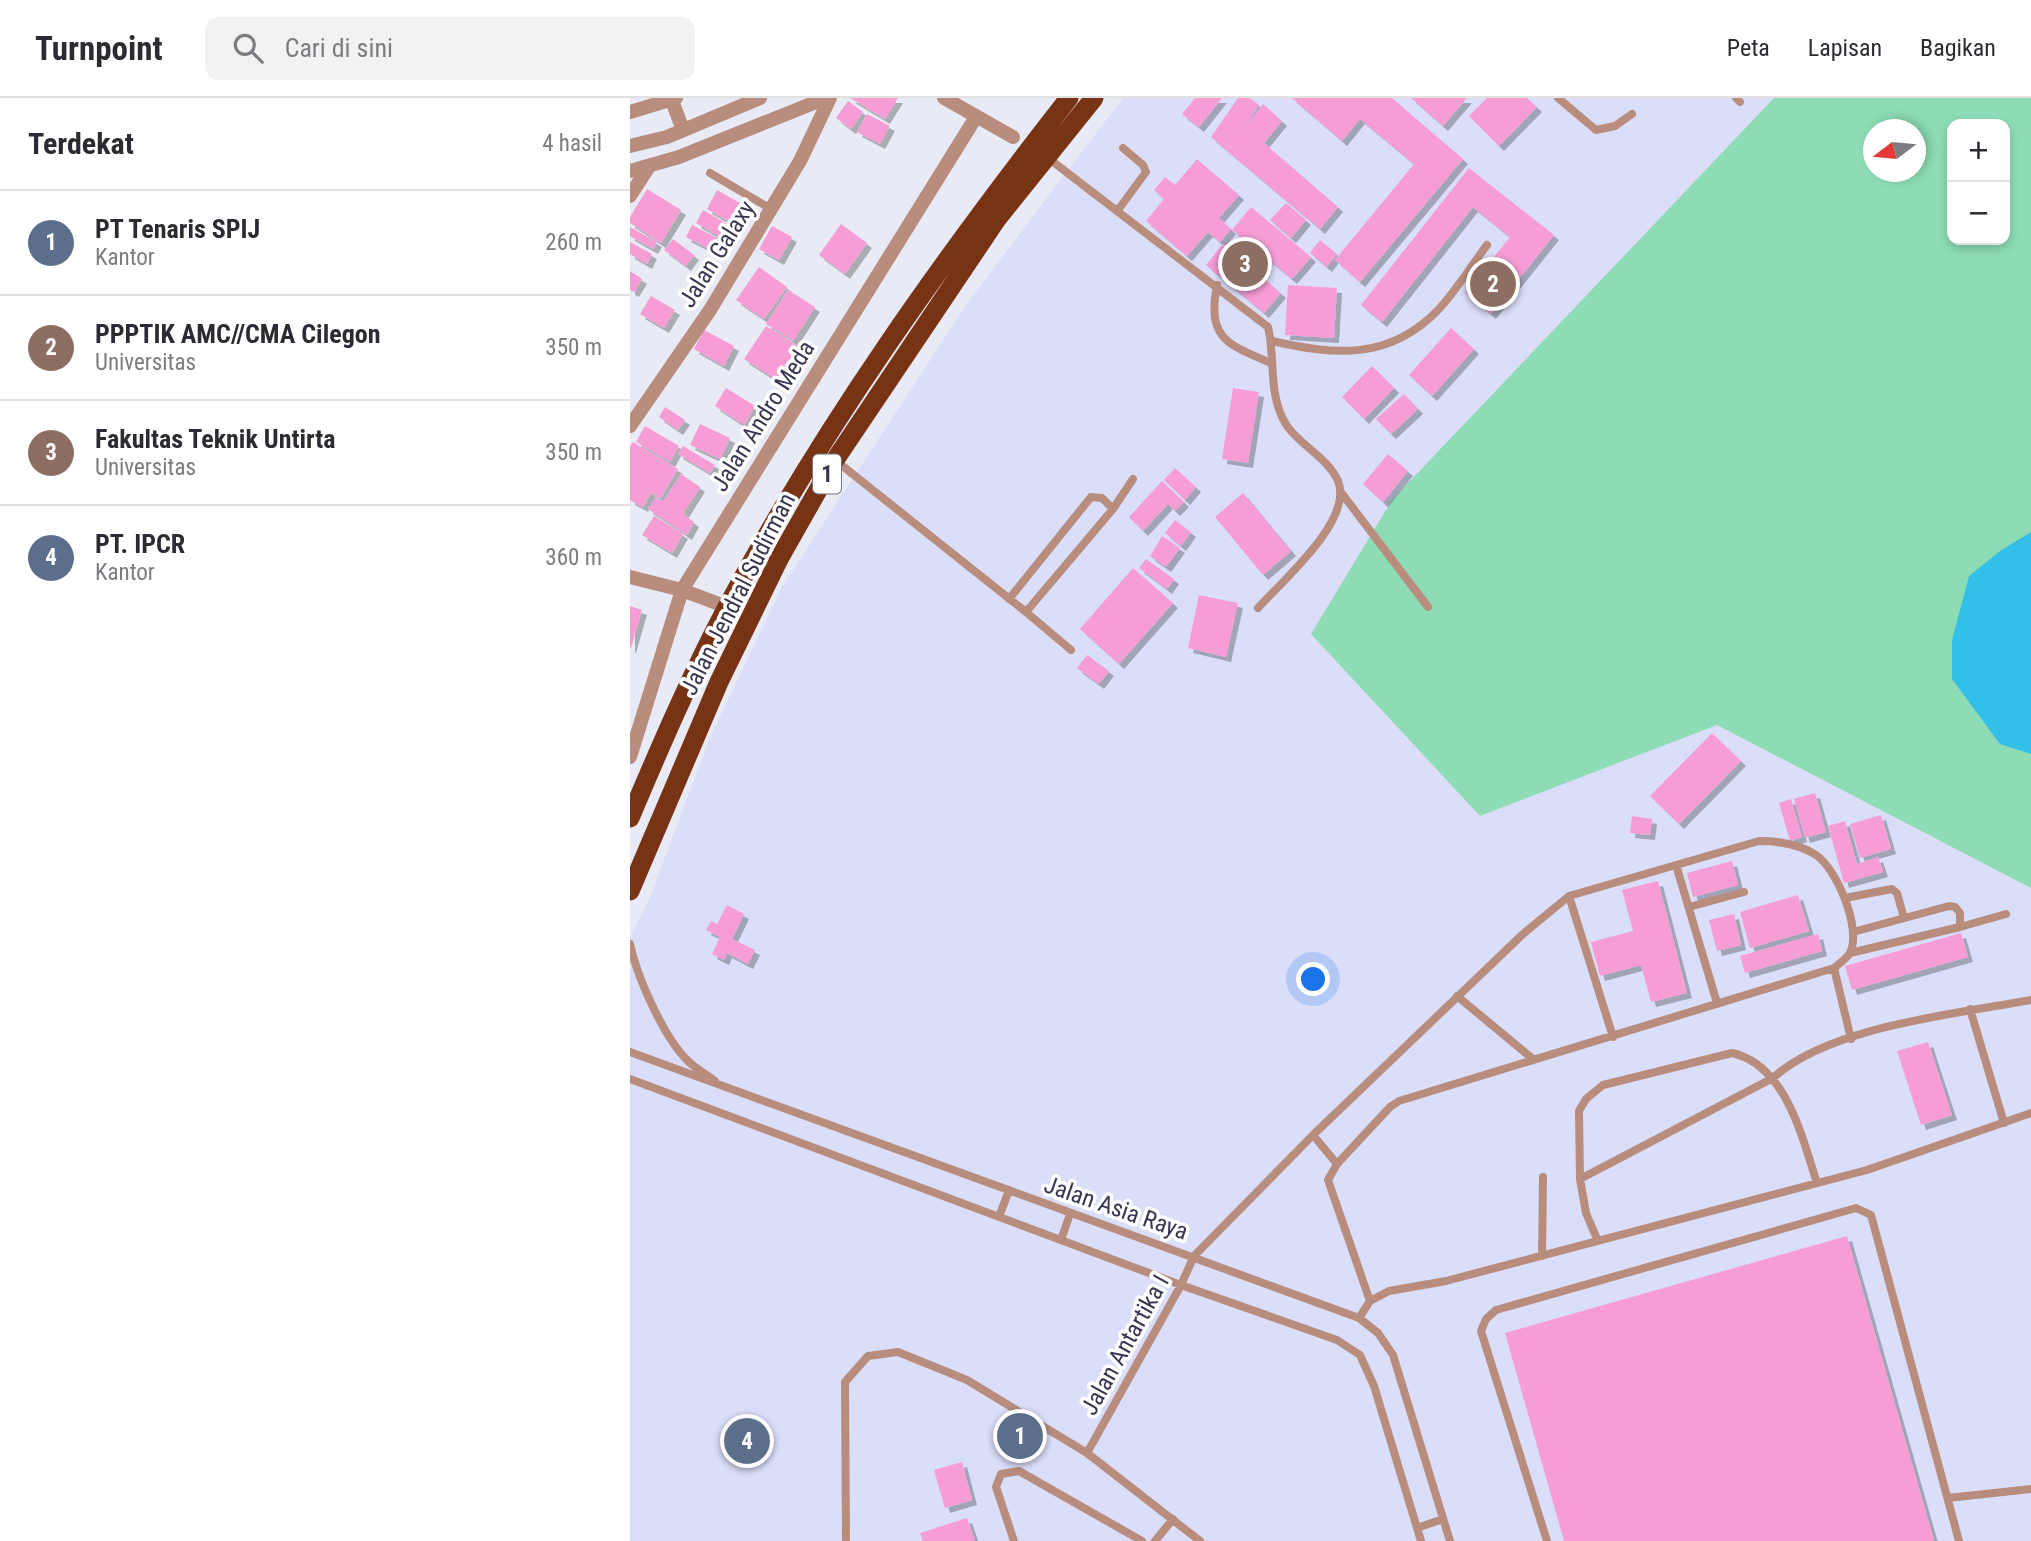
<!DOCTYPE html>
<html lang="id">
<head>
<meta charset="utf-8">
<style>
	:root { --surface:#fff; --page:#f2f2f3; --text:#2b2b33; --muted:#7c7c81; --line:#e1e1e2; --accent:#7c7111 }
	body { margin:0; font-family:"Roboto Condensed",sans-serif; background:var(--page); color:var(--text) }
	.controls { position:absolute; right:21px; top:21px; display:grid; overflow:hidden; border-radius:14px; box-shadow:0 4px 10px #0003 }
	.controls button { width:63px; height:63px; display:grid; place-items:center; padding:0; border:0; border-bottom:2px solid var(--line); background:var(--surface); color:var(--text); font:35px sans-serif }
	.compass { position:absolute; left:1233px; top:21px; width:63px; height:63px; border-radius:50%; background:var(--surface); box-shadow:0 4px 10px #0003; rotate:254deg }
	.you { position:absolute; left:684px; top:882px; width:24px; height:24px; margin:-18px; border:5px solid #fff; border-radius:50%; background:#1a73e8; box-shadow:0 0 0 10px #1a73e833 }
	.badge { display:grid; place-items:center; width:46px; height:46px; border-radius:50%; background:var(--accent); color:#fff; font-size:23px; font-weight:700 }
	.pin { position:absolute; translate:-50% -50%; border:4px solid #fff; box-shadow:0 2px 7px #0006 }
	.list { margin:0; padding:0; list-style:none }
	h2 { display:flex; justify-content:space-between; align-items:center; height:91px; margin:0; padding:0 28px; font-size:30px }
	h2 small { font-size:23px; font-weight:400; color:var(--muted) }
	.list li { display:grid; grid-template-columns:46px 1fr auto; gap:21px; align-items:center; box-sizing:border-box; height:105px; padding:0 28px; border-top:2px solid var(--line) }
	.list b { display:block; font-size:26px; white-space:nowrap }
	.list p { margin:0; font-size:23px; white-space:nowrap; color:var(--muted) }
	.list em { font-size:23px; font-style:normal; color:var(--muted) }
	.icon { flex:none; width:38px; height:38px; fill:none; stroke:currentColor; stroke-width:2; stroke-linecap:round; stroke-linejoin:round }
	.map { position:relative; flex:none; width:1401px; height:1443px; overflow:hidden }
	header { display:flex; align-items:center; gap:42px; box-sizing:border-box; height:98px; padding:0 35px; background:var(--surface); border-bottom:2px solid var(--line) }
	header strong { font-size:33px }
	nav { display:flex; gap:38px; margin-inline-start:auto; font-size:24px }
	.search { width:490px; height:63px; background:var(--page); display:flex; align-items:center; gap:18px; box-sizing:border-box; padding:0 24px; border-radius:14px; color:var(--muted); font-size:26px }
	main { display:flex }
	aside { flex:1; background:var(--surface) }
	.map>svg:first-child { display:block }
	.built { fill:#dbdef9; fill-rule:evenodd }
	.green { fill:#8ddcb5; fill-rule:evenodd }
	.water { fill:#33c0e8 }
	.building { fill:#f69dd6; filter:url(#shadow) }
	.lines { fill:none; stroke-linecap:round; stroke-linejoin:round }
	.service { stroke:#b88d7d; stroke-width:8 }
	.minor { stroke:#b88d7d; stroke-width:14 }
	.trunk { stroke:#783314; stroke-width:19 }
	.labels { text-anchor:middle; stroke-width:7; stroke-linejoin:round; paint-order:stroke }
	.shield { fill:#fff; stroke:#727384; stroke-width:2 }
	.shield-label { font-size:23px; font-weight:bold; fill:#36374f }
	.street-label { font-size:24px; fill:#36374f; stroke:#fff }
</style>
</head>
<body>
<header>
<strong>Turnpoint</strong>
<div class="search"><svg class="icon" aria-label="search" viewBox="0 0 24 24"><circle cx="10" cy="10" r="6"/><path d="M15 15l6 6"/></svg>Cari di sini</div>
<nav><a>Peta</a><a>Lapisan</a><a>Bagikan</a></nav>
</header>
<main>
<aside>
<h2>Terdekat<small>4 hasil</small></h2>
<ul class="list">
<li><span class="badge" style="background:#5c6f8a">1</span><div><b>PT Tenaris SPIJ</b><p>Kantor</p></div><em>260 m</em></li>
<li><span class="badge" style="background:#8d6e63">2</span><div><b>PPPTIK AMC//CMA Cilegon</b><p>Universitas</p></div><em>350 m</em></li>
<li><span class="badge" style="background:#8d6e63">3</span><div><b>Fakultas Teknik Untirta</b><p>Universitas</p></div><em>350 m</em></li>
<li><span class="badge" style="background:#5c6f8a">4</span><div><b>PT. IPCR</b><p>Kantor</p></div><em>360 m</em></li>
</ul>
</aside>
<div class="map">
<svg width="1401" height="1443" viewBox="0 0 1401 1443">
	<defs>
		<filter id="shadow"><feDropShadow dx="5" dy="5" stdDeviation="0" flood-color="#0004"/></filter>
	</defs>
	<rect width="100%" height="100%" fill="#e8eaf6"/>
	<path class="built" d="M493 0H1401V1443H0V840L19 802 80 639 152 489 338 204ZM1322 26H1375V142H1322ZM1244 32H1286V74H1244Z"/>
	<path class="green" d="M1144 0H1401V790L1087 627 850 718 681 536 762 402ZM1322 26H1375V142H1322ZM1244 32H1286V74H1244Z"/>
	<path class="water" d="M1401 434V656L1370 646 1322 581V542L1339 478 1370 453Z"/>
	<path class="building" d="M220 0H268L255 21Z
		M565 0H592L569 29 552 16Z
		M608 0H620L629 7 615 29 633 6 652 23 634 45 708 109 690 131 581 39Z
		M662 0H762L833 61 730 184 705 162 784 66 730 21 712 43Z
		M781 0H837L813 28Z
		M857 0H897L907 9 869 48 839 18Z
		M218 3 233 14 221 31 206 20Z
		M237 16 260 28 250 46 227 34Z
		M567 61 609 97 589 120 601 131 590 144 578 134 557 158 516 123 534 101 524 92 535 79 545 87Z
		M839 70 924 137 861 216 835 195 880 139 843 109 752 224 731 207Z
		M17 91 51 112 31 145 0 125V119Z
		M87 92 115 108 105 127 77 111Z
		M656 105 676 122 661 140 640 122Z
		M621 109 681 159 662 181 638 161 626 174 651 195 634 215 576 167 593 146 617 166 629 153 602 132Z
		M73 112 99 127 92 140 66 125Z
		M211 126 237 145 215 176 189 157Z
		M62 127 89 141 83 153 56 139Z
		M142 128 162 139 149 162 129 151Z
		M0 129 27 144 23 151 0 138Z
		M43 141 64 157 56 168 34 152Z
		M690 142 707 156 697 169 680 155Z
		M0 144 22 156 17 166 0 156Z
		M129 169 157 189 134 221 106 202Z
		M0 173 12 181 4 194 0 192Z
		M658 187 707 190 704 240 655 237Z
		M158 192 185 209 163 243 136 226Z
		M21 198 45 212 34 230 10 216Z
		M136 228 172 251 150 284 114 261Z
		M821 230 844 251 802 298 779 277Z
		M74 232 104 248 94 268 64 251Z
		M742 268 764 290 734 321 712 299Z
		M96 290 125 308 114 327 85 308Z
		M603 290 629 294 618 365 592 361Z
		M774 296 788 311 761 336 746 321Z
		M35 309 55 322 48 332 29 319Z
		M70 326 100 340 90 361 60 347Z
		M15 328 49 348 40 364 6 344Z
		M3 344 48 371 30 401 21 395 13 409 0 402V348Z
		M53 348 85 367 80 375 48 356Z
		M758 356 778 373 753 404 733 386Z
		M545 370 566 389 555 402 534 382Z
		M51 376 70 389 53 416 64 424 57 437 18 411 26 400 33 404Z
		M532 383 554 404 545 413 538 406 513 433 499 419Z
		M613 395 661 453 633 477 585 419Z
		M24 418 53 436 42 455 12 437Z
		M545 422 561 434 551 448 535 435Z
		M532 438 550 450 536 469 520 458Z
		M516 461 544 481 537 491 509 470Z
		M503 470 543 505 489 566 450 531Z
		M569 497 608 505 596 559 558 550Z
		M0 508 12 512 1 550H0Z
		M457 557 479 573 469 586 447 570Z
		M1082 635 1111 663 1049 726 1020 698Z
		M1185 695 1196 734 1175 740 1164 701Z
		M1161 701 1172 739 1160 743 1149 705Z
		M1251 717 1261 751 1230 760 1220 726Z
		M1002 718 1022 721 1020 737 1000 735Z
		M1215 723 1227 766 1248 759 1253 774 1214 785 1198 728Z
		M1102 763 1108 787 1063 799 1057 775Z
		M1028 783 1057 895 1021 904 1011 867 970 878 961 844 1003 833 992 792Z
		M1168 797 1179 833 1120 850 1110 814Z
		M97 807 114 816 102 841 125 852 118 866 97 855 94 862 82 856 90 839 76 832 81 823 87 826Z
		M1104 816 1111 847 1087 853 1079 822Z
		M1331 835 1338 859 1222 892 1215 868Z
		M1188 836 1192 853 1115 875 1110 858Z
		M1298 944 1322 1017 1291 1027 1267 953Z
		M1217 1138 1304 1443H934L875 1235Z
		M332 1364 342 1402 315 1410 304 1372Z
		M337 1420 345 1443H293L290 1435Z"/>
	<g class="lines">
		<path class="service" d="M928 0 966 32 985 28 1002 16
			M1106 0 1110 4
			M418 60 638 229C646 261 637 297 657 328 671 348 698 360 708 383 724 422 652 483 628 510
			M80 75 141 111
			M488 112 516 74 513 67 493 50
			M587 187C577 240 596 246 641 265
			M642 243C704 257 759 263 808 212 826 193 841 168 857 147
			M205 362 396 514 483 411 503 381
			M710 393 798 509
			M379 501 461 399 472 400 483 411
			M396 514 441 552
			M1046 767 1087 905
			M939 798 983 939
			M1215 800 1262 791 1267 795 1274 820
			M1059 809 1114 794
			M1330 829 1376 816
			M0 846C7 879 34 940 58 963 66 971 76 976 85 983
			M1220 855 1330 829V815L1325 809 1319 808 1223 834
			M1204 870 1221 941
			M827 898 903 961
			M1340 911 1374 1025
			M0 954 729 1220 748 1235 763 1257 820 1443
			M0 981 551 1187 707 1242 730 1257 744 1288 791 1443
			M683 1037 707 1066
			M950 1081 949 1013 956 1001 973 987 1102 955C1156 967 1172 1039 1187 1085
			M369 1119 379 1092
			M967 1141 956 1115 950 1081 1143 980C1199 928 1327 916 1401 902
			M431 1142 440 1116
			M912 1158 913 1079
			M740 1203 759 1193 816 1183 1237 1072 1401 1015
			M457 1355 551 1187 564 1158 683 1037 893 836 939 798 1129 743C1150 743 1169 746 1186 757 1207 771 1232 831 1220 855 1217 860 1209 866 1204 870L769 1003 760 1009 707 1066 698 1082 740 1203 729 1220
			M1318 1400 1401 1391
			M787 1430 813 1421
			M216 1443 215 1284 238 1258 268 1254 337 1282 457 1355 570 1443
			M384 1443 366 1389 371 1376 389 1373 512 1443
			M525 1443 543 1421
			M917 1443 851 1233 856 1221 866 1212 1226 1110 1241 1117 1329 1443"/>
		<path class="minor" d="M41 0 53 32
			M314 0 383 39
			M0 14 46 0
			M0 48 37 39 130 0
			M0 73 49 59 196 0
			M0 98 20 67
			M0 328 80 212 170 63 200 0
			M0 479 52 492 97 509
			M0 659 52 492 346 19"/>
		<path class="trunk" d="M0 720C30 649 61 577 97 509 193 329 314 160 439 0
			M0 793 89 584 149 461 205 362 367 121 464 0"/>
	</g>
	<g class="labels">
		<rect class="shield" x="183" y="356.5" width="28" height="39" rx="5"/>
		<g class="shield-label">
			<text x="197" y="384">1</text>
		</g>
		<g class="street-label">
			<text transform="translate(87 156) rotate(-58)" y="8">Jalan Galaxy</text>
			<text transform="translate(133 318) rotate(-58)" y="8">Jalan Andro Meda</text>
			<text transform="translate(108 496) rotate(-63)" y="8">Jalan Jendral Sudirman</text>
			<text transform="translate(486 1110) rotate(19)" y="8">Jalan Asia Raya</text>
			<text transform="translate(495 1247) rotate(-61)" y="8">Jalan Antartika I</text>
		</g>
	</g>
</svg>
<div class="controls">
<button>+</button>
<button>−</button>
</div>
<svg class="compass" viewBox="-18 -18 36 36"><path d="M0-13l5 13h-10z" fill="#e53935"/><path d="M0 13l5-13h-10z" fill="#7c7c81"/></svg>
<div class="you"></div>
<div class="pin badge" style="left:390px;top:1338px;background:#5c6f8a">1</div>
<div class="pin badge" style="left:863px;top:186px;background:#8d6e63">2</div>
<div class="pin badge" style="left:615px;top:166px;background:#8d6e63">3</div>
<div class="pin badge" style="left:117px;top:1343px;background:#5c6f8a">4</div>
</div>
</main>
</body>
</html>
